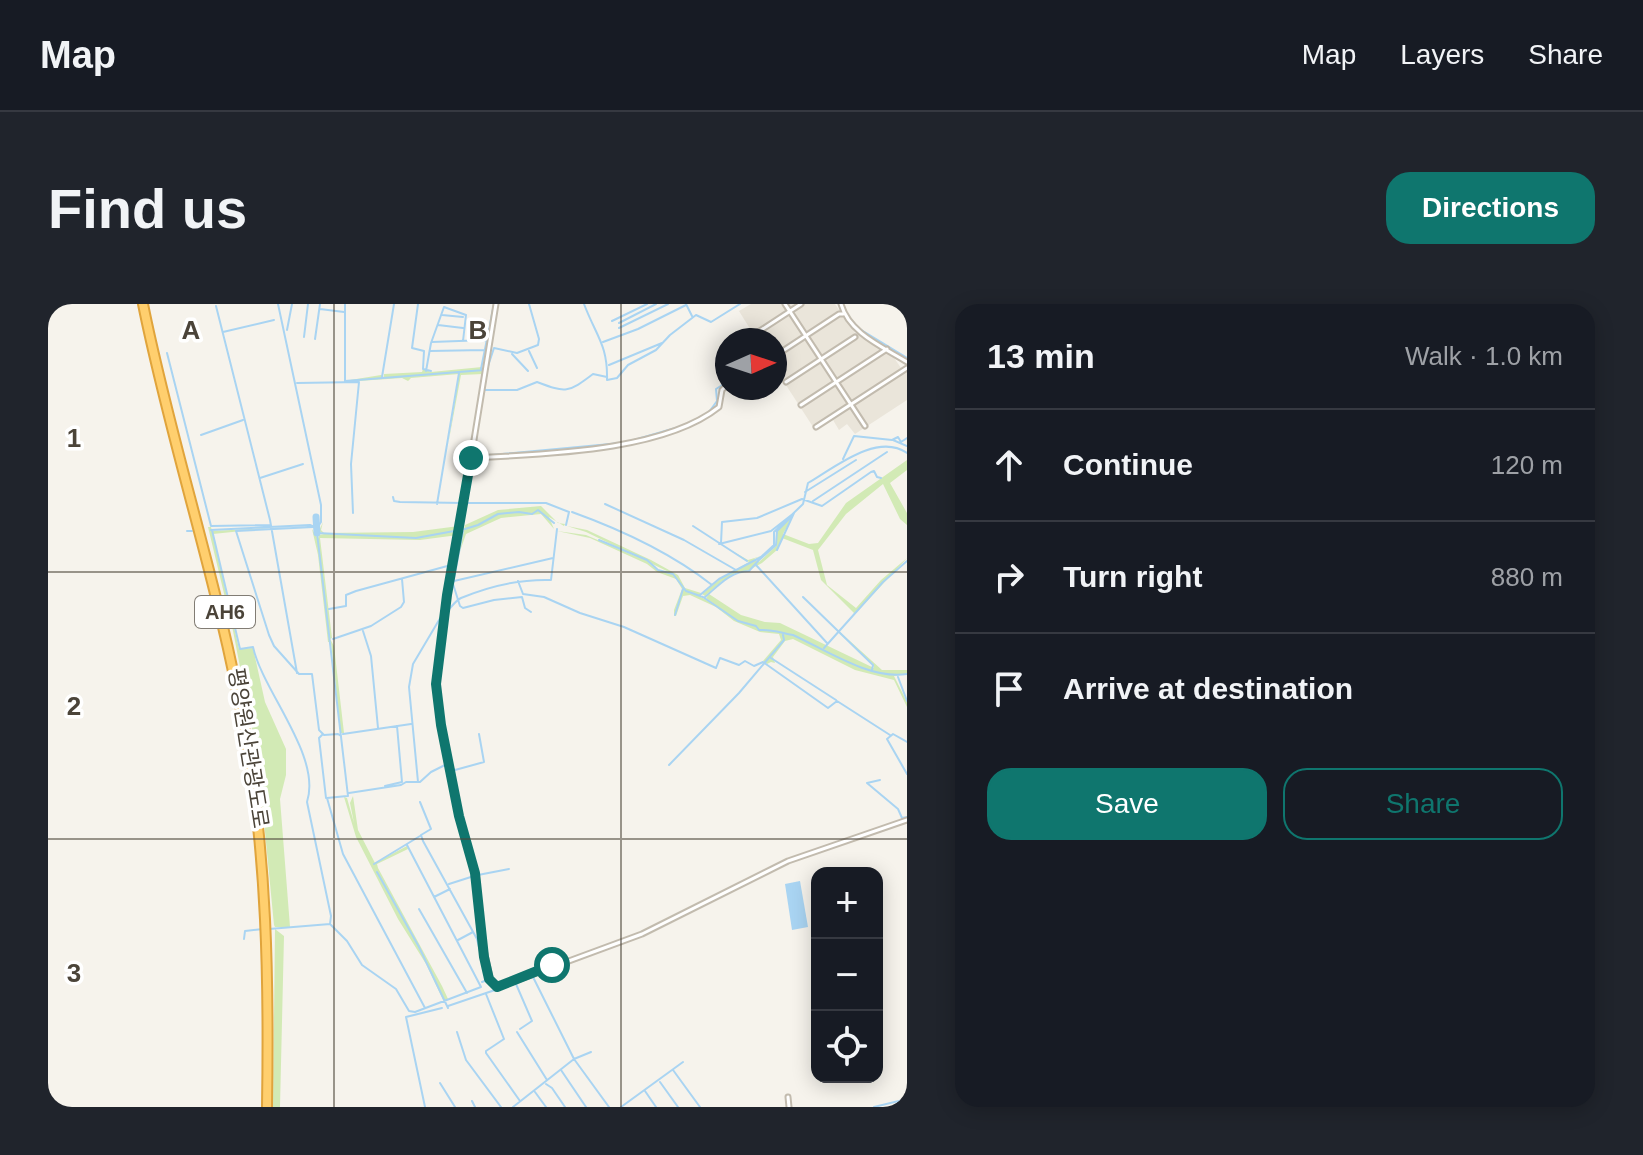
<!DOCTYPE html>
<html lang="en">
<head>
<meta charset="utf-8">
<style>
	:root { --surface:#171b24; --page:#20242c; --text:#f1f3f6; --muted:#9ea1a6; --line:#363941; --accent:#0f766e }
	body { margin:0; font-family:Arial,"Noto Sans KR",sans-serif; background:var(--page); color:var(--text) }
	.controls { position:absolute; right:24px; bottom:24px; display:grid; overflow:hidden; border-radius:16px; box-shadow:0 4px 20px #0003 }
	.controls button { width:72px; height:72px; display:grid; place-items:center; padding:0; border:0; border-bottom:2px solid var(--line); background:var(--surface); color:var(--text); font:40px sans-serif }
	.compass { position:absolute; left:667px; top:24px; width:72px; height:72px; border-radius:50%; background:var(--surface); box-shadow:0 4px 20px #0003; rotate:87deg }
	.stop { position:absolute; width:24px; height:24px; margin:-18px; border:6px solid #0f766e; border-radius:50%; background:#fff }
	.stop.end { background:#0f766e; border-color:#fff; box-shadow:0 2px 8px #0008 }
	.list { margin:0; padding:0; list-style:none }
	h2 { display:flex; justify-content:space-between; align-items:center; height:104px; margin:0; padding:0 32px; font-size:34px }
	h2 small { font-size:26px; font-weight:400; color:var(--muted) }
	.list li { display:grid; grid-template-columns:52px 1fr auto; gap:24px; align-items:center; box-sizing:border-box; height:112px; padding:0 32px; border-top:2px solid var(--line) }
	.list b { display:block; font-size:30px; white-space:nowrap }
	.list em { font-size:26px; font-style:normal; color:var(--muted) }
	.actions { display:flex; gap:16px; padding:24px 32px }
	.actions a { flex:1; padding:18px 0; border:2px solid var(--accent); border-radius:24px; text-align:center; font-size:28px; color:var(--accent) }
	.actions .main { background:var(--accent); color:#fff }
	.icon { flex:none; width:44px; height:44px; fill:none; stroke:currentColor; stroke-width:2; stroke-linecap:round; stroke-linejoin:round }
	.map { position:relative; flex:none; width:859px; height:803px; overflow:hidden; border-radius:24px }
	header { display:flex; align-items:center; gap:48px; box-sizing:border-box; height:112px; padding:0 40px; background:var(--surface); border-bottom:2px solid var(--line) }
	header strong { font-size:38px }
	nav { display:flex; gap:44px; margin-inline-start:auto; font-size:28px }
	.intro { display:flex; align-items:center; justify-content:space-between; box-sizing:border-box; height:192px; padding:0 48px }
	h1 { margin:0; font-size:56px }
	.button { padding:20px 36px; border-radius:24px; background:var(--accent); color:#fff; font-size:28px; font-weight:700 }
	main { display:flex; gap:48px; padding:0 48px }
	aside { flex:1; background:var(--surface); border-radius:24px; box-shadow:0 4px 20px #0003 }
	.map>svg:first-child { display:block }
	.residential { fill:#eae5da }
	.green { fill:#d2eab5 }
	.water { fill:#a9d4f2 }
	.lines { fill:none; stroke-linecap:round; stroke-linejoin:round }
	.stream { stroke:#a9d4f2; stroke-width:2 }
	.river { stroke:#a9d4f2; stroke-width:7 }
	.street-casing { stroke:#c2bbae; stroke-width:7 }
	.highway-casing { stroke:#e0a43c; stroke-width:12 }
	.street { stroke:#fff; stroke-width:3 }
	.highway { stroke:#ffcf6e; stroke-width:8 }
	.route { stroke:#0f766e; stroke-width:10 }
	.grid { fill:none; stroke:#4b4439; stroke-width:2; stroke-opacity:0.55 }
	.labels { text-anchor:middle; stroke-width:7; stroke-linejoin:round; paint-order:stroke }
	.shield { fill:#fff; stroke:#817c74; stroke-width:2 }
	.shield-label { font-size:20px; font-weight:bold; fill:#4b4439 }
	.street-label { font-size:22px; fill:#4b4439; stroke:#fff }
	.grid-label { font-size:26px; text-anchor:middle; font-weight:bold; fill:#4b4439; stroke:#fff; stroke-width:7; stroke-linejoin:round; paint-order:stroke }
</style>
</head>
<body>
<header>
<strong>Map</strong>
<nav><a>Map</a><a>Layers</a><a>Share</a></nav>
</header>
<div class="intro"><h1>Find us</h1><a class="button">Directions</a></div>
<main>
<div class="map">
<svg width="859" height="803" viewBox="0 0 859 803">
	<rect width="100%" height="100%" fill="#f6f3ec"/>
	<path class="residential" d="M703 0H787L807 29 842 48 853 64 859 65V96L807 130 799 120 791 126 785 116 767 126 727 64V36H709L691 7Z"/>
	<path class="green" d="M434 63 432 66 436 67 435 70 413 71 400 141 411 70 363 74 360 77 354 74 296 78V77L333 71 336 73V70L374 68 375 65 383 68Z
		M859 156V166L842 179 859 209V221L852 215 835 180 798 210 770 246 779 281 808 304 833 276 859 254 807 310 773 276 765 246 734 234 729 246 714 259 699 267H691L673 278 657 292 654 290 672 275 701 258 672 240 700 256 713 252 706 255 711 258 728 242 729 227 746 210 735 230 761 240 770 239 798 199Z
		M493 202 510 219 517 220 516 222 501 213 506 225 493 210 453 214 418 230 410 253 417 221 450 206Z
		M275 218 273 226 276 229 365 228 411 222V225L404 227 410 231 372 236 272 234 284 334 282 335 286 342 296 429H292L293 431 283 338H280L270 251 264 225 270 235 271 231 276 230 271 227Z
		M519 222 539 226 603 256 630 271 637 284 653 289 651 292 666 300 658 294 661 290 693 311 717 318 732 319 826 364 825 360 792 330V328L834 366H859V370L846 372 859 398V403L846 376 807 366 745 335 737 337 725 353 727 359 723 358 719 360 715 357 733 336 731 330 712 328 686 317 668 303 642 291 635 292 628 312H626V306L634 285 628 275 609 268 599 260 542 234 509 227 538 231 599 257 610 267 625 270 538 228Z
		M160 223H163L164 227 223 224 165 230 191 345 205 344 217 398 238 445V471L232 495 242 623H227L226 621 210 455 185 327Z
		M305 492 310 526 327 559 359 542 360 545 329 560 330 564 394 682 400 695 396 698 378 660 350 615 308 533 296 493 299 494 306 519 302 499Z
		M227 625 236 632 232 803H225Z"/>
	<path class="water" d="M752 577 760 623 744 626 737 580Z"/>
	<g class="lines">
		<path class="stream" d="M297 0V77L436 66
			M370 0 364 44 376 47 375 65 383 67
			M536 0C548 32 560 41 559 76L569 74 580 61 608 46 622 31 648 11 663 18 692 0
			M638 0 644 12
			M168 2 222 216 249 369
			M272 5 296 8
			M394 11 415 13
			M564 17 599 0
			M571 19 608 0
			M390 21 415 24
			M571 24 620 0
			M810 24 859 54
			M239 26 244 0
			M175 28 226 16
			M256 33 260 0
			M267 35 272 0
			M384 38 438 36
			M555 38 590 25 638 1
			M382 47 436 46
			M481 47 489 64
			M119 49 163 222 222 221
			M464 50 480 67
			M561 61 614 39
			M433 65 446 0
			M439 65 446 44 469 49 490 41 491 35 481 0
			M378 67 383 39 396 3 418 11 415 37
			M334 73 346 0
			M249 79 311 78 303 160 305 209
			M437 80 439 67
			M436 86H469L489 78C518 89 520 89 545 70L559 73
			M661 108 669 97 668 85 679 78
			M153 131 195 116
			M845 136 859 142
			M579 138 631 123
			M444 151 573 139
			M426 152 429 127
			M795 155 806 132 844 136 850 133 853 138 859 134
			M212 174 255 160
			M417 182 426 125
			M757 188 808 156
			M345 193 346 197 352 198 415 199
			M765 197 839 148
			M418 199H498L521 208 518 221
			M389 200 411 69
			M557 200 636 236 688 266
			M524 208C574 226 622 248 664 281
			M645 222 699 257
			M265 223 188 227 221 331 226 342 251 370H264L271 426 276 431 290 430 293 432
			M163 226 262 221 269 224 273 218V201L230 0
			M164 226 192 345 205 343C215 388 274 452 259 498L283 612 282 620 299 637 314 661 348 685 361 707 367 708 433 683 359 541
			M139 227H144
			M415 227 405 280 412 302 415 304 446 296 474 293 477 304 483 308
			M551 236 599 256 610 266 625 270 638 287 655 293 690 317 708 322 711 326C725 325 733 329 745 331 778 346 822 376 859 370
			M673 239 674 218 709 214 754 195 774 202 823 168 826 167 829 173 833 174
			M671 240 723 227 746 209 729 246
			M711 256 728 241 729 227 743 213
			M708 261 779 339
			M406 277 505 254
			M470 277 475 290 496 293 532 309 576 323 668 364 672 354 691 361 697 357 706 362 715 358 780 404 789 397 842 431
			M652 291 671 275 713 253 726 241V228L755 200 760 179C786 164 829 128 859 149
			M657 293C670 282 683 267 701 267L711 256
			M755 293 825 361 824 366
			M281 305 298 302V291L308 287 403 261
			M627 311 635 285
			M315 327 323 352 330 424
			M285 335 323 322 353 303 356 298 354 275
			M776 344 835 278 859 257
			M723 354 788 396
			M850 373 859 397
			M295 430 363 420
			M274 431 271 434 278 494
			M859 438 845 430 839 435 859 470
			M621 461 691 389 736 336 735 331
			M832 476 819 479 850 505 854 514 859 513
			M370 478 361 383 365 360 394 311C402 307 405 298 413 294 442 282 472 275 503 276L509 225
			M337 482 354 478 349 422
			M301 489 353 481 358 478H372L383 468 399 460 407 466 436 458 431 430
			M299 492 279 494 295 550 377 704
			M300 492 269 229 368 234 417 225 430 221 450 210 471 208 484 210 490 206 506 219
			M372 498 383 525 373 531 375 537 429 635 439 676 434 678
			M326 560 372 532
			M329 568 371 643 400 704
			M430 571 461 565
			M401 580 426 572
			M386 593 402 585
			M371 605 419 689
			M221 625 282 620
			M196 635 197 627 215 625
			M410 636 425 628
			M468 680 484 717 472 725
			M438 690 456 735 438 747V749L472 797
			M400 702 485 673 526 755 561 803
			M409 728 418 756 453 803
			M469 728 499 776
			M513 766 538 803
			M625 766 652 803
			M612 778 630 803
			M392 779 407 803
			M498 780 504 784 517 803
			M597 787 608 803
			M487 788 498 803
			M424 797 427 803
			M377 803 358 713 394 704
			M465 803 526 755 543 748
			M573 803 635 758
			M826 803 859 795"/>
		<path class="river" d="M268 213 269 229"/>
		<defs>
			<path id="street" d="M448 0 408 247 399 291 388 380 393 421 411 512 427 569 432 627 443 678 447 682H453L594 630 740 557 859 516
				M737 0 817 122
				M793 0C801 29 835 43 859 58
				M707 30 753 0
				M727 52 791 10H795
				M738 78 807 33
				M753 101 839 45
				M768 123 859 64
				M423 154C494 150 615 148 671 103L674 86 679 81
				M740 793 741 803"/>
			<path id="highway" d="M95 0C124 144 172 284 197 429 219 552 221 678 219 803"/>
		</defs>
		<use href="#street" class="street-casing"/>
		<use href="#highway" class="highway-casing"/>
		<use href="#street" class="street"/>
		<use href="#highway" class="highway"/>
	</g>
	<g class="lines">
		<path class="route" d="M423 154 399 291 388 380 393 421 411 512 427 569 436 653 441 675 449 683 504 661"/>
	</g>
	<path class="grid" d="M286 0V803M573 0V803M0 268H859M0 535H859"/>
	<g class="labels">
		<rect class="shield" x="147" y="292" width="60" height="32" rx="6"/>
		<g class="shield-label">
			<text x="177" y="315">AH6</text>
		</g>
		<g class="street-label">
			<text transform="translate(201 444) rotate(81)" y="8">평양원산관광도로</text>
		</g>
	</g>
	<g class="grid-label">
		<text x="143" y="35">A</text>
		<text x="430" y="35">B</text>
		<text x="26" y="143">1</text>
		<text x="26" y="411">2</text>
		<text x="26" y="678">3</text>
	</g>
</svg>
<div class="controls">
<button>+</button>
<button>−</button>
<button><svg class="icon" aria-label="locate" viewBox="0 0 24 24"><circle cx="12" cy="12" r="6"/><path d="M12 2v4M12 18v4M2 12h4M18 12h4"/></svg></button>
</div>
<svg class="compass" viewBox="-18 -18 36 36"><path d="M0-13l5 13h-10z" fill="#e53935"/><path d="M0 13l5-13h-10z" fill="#9ea1a6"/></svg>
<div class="stop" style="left:504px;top:661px"></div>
<div class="stop end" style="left:423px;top:154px"></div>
</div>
<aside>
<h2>13 min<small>Walk · 1.0 km</small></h2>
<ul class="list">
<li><svg class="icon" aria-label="ahead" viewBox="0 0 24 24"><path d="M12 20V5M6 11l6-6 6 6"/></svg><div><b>Continue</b></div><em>120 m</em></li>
<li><svg class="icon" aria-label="right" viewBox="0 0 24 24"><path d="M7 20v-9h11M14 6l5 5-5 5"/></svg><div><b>Turn right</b></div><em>880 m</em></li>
<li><svg class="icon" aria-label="arrive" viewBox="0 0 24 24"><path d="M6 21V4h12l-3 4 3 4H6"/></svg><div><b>Arrive at destination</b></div></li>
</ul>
<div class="actions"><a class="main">Save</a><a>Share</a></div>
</aside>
</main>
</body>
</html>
